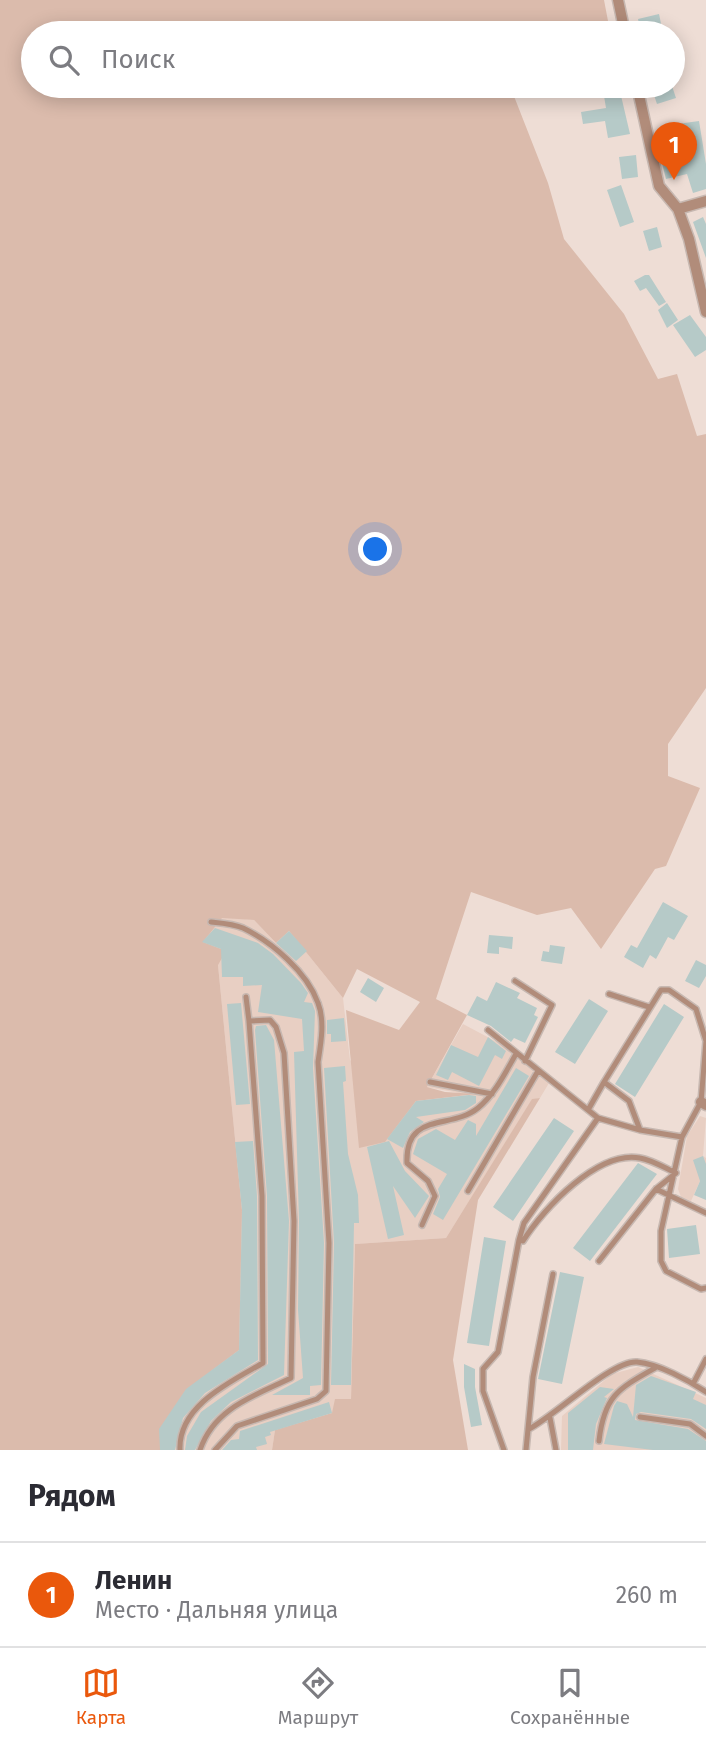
<!DOCTYPE html>
<html lang="ru">
<head>
<meta charset="utf-8">
<style>
	:root { --surface:#fff; --page:#f7f7f7; --text:#2b2b33; --muted:#7c7c81; --line:#e1e1e2; --accent:#ea580c }
	body { margin:0; font-family:"Fira Sans",sans-serif; background:var(--page); color:var(--text) }
	.you { position:absolute; left:376px; top:550px; width:24px; height:24px; margin:-18px; border:5px solid #fff; border-radius:50%; background:#1a73e8; box-shadow:0 0 0 10px #1a73e833 }
	.badge { display:grid; place-items:center; width:46px; height:46px; border-radius:50%; background:var(--accent); color:#fff; font-size:23px; font-weight:700 }
	.pin { position:absolute; translate:-50% -58px; filter:drop-shadow(0 2px 4px #0008) }
	.pin::after { content:''; position:absolute; top:37px; width:24px; height:21px; background:inherit; clip-path:polygon(0 0,100% 0,50% 100%) }
	.list { margin:0; padding:0; list-style:none }
	h2 { display:flex; justify-content:space-between; align-items:center; height:91px; margin:0; padding:0 28px; font-size:30px }
	h2 small { font-size:23px; font-weight:400; color:var(--muted) }
	.list li { display:grid; grid-template-columns:46px 1fr auto; gap:21px; align-items:center; box-sizing:border-box; height:105px; padding:0 28px; border-top:2px solid var(--line) }
	.list b { display:block; font-size:26px; white-space:nowrap }
	.list p { margin:0; font-size:23px; white-space:nowrap; color:var(--muted) }
	.list em { font-size:23px; font-style:normal; color:var(--muted) }
	.icon { flex:none; width:38px; height:38px; fill:none; stroke:currentColor; stroke-width:2; stroke-linecap:round; stroke-linejoin:round }
	.map { position:relative; flex:none; width:706px; height:1450px; overflow:hidden }
	.search { position:absolute; background:var(--surface); box-shadow:0 4px 18px #0003; left:21px; right:21px; top:21px; height:77px; display:flex; align-items:center; gap:18px; box-sizing:border-box; padding:0 24px; border-radius:38px; color:var(--muted); font-size:26px }
	.sheet { height:196px; background:var(--surface) }
	nav { display:flex; justify-content:space-around; align-items:center; box-sizing:border-box; height:98px; border-top:2px solid var(--line); background:var(--surface); font-size:19px; color:var(--muted) }
	nav a { display:grid; justify-items:center; gap:4px }
	nav .on { color:var(--accent) }
	.map>svg:first-child { display:block }
	.built { fill:#e8cfc3 }
	.green { fill:#dbbbac }
	.building { fill:#b6cac8 }
	.lines { fill:none; stroke-linecap:round; stroke-linejoin:round }
	.lane-casing { stroke:#c7b8b1; stroke-width:8 }
	.street-casing { stroke:#c7b8b1; stroke-width:13 }
	.lane { stroke:#b18c7a; stroke-width:5 }
	.street { stroke:#b18c7a; stroke-width:10 }
</style>
</head>
<body>
<div class="map">
<svg width="706" height="1450" viewBox="0 0 706 1450">
	<rect width="100%" height="100%" fill="#eeddd5"/>
	<path class="built" d="M222 917 254 920 276 943 289 931 343 998 350 1060 408 1110 416 1101 470 1095 427 1087 463 1024 497 1042 549 1083 540 1098 532 1100 446 1238 355 1244 351 1400 332 1413 275 1430 272 1450H160L242 1210 218 965 202 942Z
		M700 1116 706 1118 703 1156 706 1158V1178L700 1181 691 1201 681 1197 678 1189 687 1136Z
		M638 1367 706 1398V1450H561L562 1416 612 1374Z"/>
	<path class="green" d="M0 0H604L608 21 614 33H33V86H510L548 183 564 239 624 314 658 379 677 374 697 436 706 434V688L668 744V776L700 788 666 866 655 869 601 949 571 908 537 915 471 892 436 999 467 1015 427 1087 445 1092 476 1094 416 1101 385 1142 359 1148 346 1010 399 1030 420 1002 357 969 343 998 289 931 276 943 254 920 222 918 203 942 226 951 218 965 242 1210 239 1350 186 1390 160 1450H0Z
		M540 1098 478 1200 453 1360 468 1450H272L275 1430 332 1413 335 1399H351L355 1244 446 1238 532 1099Z"/>
	<path class="building" d="M659 14 663 33H641L638 19Z
		M651 86H672L676 98 657 104Z
		M619 87 630 134 608 138 605 121 583 124 581 112 606 108 603 90Z
		M699 121 706 164V189L693 193 687 174 666 179 659 151 673 148 670 125Z
		M636 155 638 177 622 179 619 157Z
		M621 185 634 222 620 227 607 190Z
		M703 217 706 224V258L693 222Z
		M657 227 662 247 649 251 643 231Z
		M645 275H649L666 302 659 306 646 288 640 291 634 281Z
		M667 303 678 320 667 328 658 310Z
		M690 315 706 337V350L695 357 673 325Z
		M663 902 688 916 674 940 668 937 656 959 650 955 643 968 624 957 631 945 637 948Z
		M215 928 258 943 273 954 301 983 308 993 304 1002 312 1003 315 1011 313 1068 324 1243 321 1385 310 1386V1395H272L303 1378 298 1310 299 1221 294 1052 304 1051 302 1019 258 1012 262 985 243 986V977H222L221 949 202 942Z
		M289 931 307 951 296 961 276 943Z
		M489 935 513 937 512 949 499 947V954L487 953Z
		M550 945 565 947 562 964 541 961 543 951 549 952Z
		M696 960 706 965V976L699 988 685 981Z
		M368 978 384 988 376 1002 360 992Z
		M496 982 520 993 517 998 537 1008 534 1015 538 1017 525 1043 514 1038 511 1042 491 1026 467 1015 477 996 487 1001Z
		M589 999 608 1011 575 1064 555 1052Z
		M241 1003 250 1104 236 1105 227 1004Z
		M664 1004 684 1017 635 1097 615 1084Z
		M344 1018 346 1041 331 1042V1034H327V1020Z
		M266 1025 274 1040 289 1221 284 1375 231 1402 211 1421 195 1450H185L187 1436 201 1412 268 1364 267 1196 255 1030 256 1026Z
		M488 1037 506 1051 502 1059 495 1055 479 1086 452 1072 448 1080 436 1075 451 1045 478 1057Z
		M345 1066 346 1081 343 1082 348 1154 358 1195 359 1223H354L351 1385H331L334 1243 324 1068Z
		M516 1068 529 1076 443 1220 433 1214 440 1197 438 1189 447 1174 413 1154 418 1139 436 1129 455 1140 468 1120 476 1124V1136Z
		M469 1095 476 1096V1103L465 1110 416 1117 424 1122 410 1132 403 1148 387 1139 416 1101Z
		M554 1118 574 1131 513 1221 493 1207Z
		M253 1141 257 1196 258 1360 205 1393 183 1418 175 1450H160L159 1429 186 1389 239 1350 242 1210 235 1142Z
		M389 1141 405 1171 429 1196 415 1218 393 1186 404 1235 388 1239 367 1147Z
		M703 1156 706 1164V1200L694 1195 700 1181 693 1160Z
		M638 1163 657 1174 590 1261 573 1248Z
		M696 1225 700 1254 669 1258 667 1229Z
		M484 1237 506 1241 489 1346 467 1343Z
		M560 1272 584 1277 562 1384 538 1379Z
		M464 1364 475 1369V1387L482 1425 471 1427 464 1387Z
		M651 1376 696 1392 693 1399 706 1405V1429L691 1419 641 1412 636 1414 635 1420 688 1429 706 1441V1450H653L604 1444 614 1406 617 1401 627 1404 633 1417 636 1385Z
		M600 1387 614 1389 604 1397 607 1398 596 1424 593 1450H568V1413Z
		M329 1402 332 1413 270 1432 271 1435 265 1437 267 1444 256 1447 257 1450H222L231 1440 239 1439 240 1431Z"/>
	<g class="lines">
		<defs>
			<path id="lane" d="M211 922C221 923 234 924 243 928 272 942 307 972 318 1003 325 1021 321 1043 318 1062L329 1243 326 1391 317 1399 237 1426 215 1450
				M515 981 552 1005 525 1061
				M609 994 649 1007
				M488 1030 598 1118 640 1130
				M430 1082 492 1094
				M588 1110 604 1082
				M682 1137 640 1130 629 1101 604 1082 661 990H669L696 1009 706 1041 701 1102 682 1137 661 1231V1261L666 1271 701 1289 706 1288
				M656 1189 706 1213
				M468 1191 538 1071
				M422 1225 435 1196 428 1181 407 1163C405 1111 451 1130 478 1108 495 1094 505 1073 516 1054
				M519 1240 523 1241C544 1208 598 1150 640 1158 652 1160 665 1168 676 1173L656 1189 599 1261
				M693 1384 706 1359
				M640 1417 690 1424 706 1436
				M550 1418 556 1450
				M529 1429C556 1415 612 1360 637 1362 659 1364 688 1380 706 1392
				M599 1441C604 1396 618 1389 655 1368
				M180 1450C178 1406 230 1382 263 1363L262 1196 249 1021
				M200 1450C214 1408 254 1396 291 1378L294 1221 284 1053 276 1027 270 1020 249 1021 246 997
				M504 1450 483 1391V1369L498 1352 519 1240 524 1223 598 1118
				M526 1450 533 1377 553 1274"/>
			<path id="street" d="M618 0 625 33
				M637 86 659 186 678 209 689 239 706 312
				M678 209 706 201
				M701 1102 706 1105"/>
		</defs>
		<use href="#lane" class="lane-casing"/>
		<use href="#street" class="street-casing"/>
		<use href="#lane" class="lane"/>
		<use href="#street" class="street"/>
	</g>
</svg>
<div class="you"></div>
<div class="pin badge" style="left:674px;top:180px">1</div>
<div class="search"><svg class="icon" aria-label="search" viewBox="0 0 24 24"><circle cx="10" cy="10" r="6"/><path d="M15 15l6 6"/></svg>Поиск</div>
</div>
<section class="sheet">
<h2>Рядом<small></small></h2>
<ul class="list">
<li><span class="badge">1</span><div><b>Ленин</b><p>Место · Дальняя улица</p></div><em>260 m</em></li>
</ul>
</section>
<nav>
<a class="on"><svg class="icon" aria-label="map" viewBox="0 0 24 24"><path d="M3 6l6-2 6 2 6-2v14l-6 2-6-2-6 2zM9 4v14M15 6v14"/></svg>Карта</a>
<a><svg class="icon" aria-label="directions" viewBox="0 0 24 24"><path d="M12 3l9 9-9 9-9-9zM9 14v-3h6M13 9l2 2-2 2"/></svg>Маршрут</a>
<a><svg class="icon" aria-label="saved" viewBox="0 0 24 24"><path d="M7 4h10v16l-5-4-5 4z"/></svg>Сохранённые</a>
</nav>
</body>
</html>
